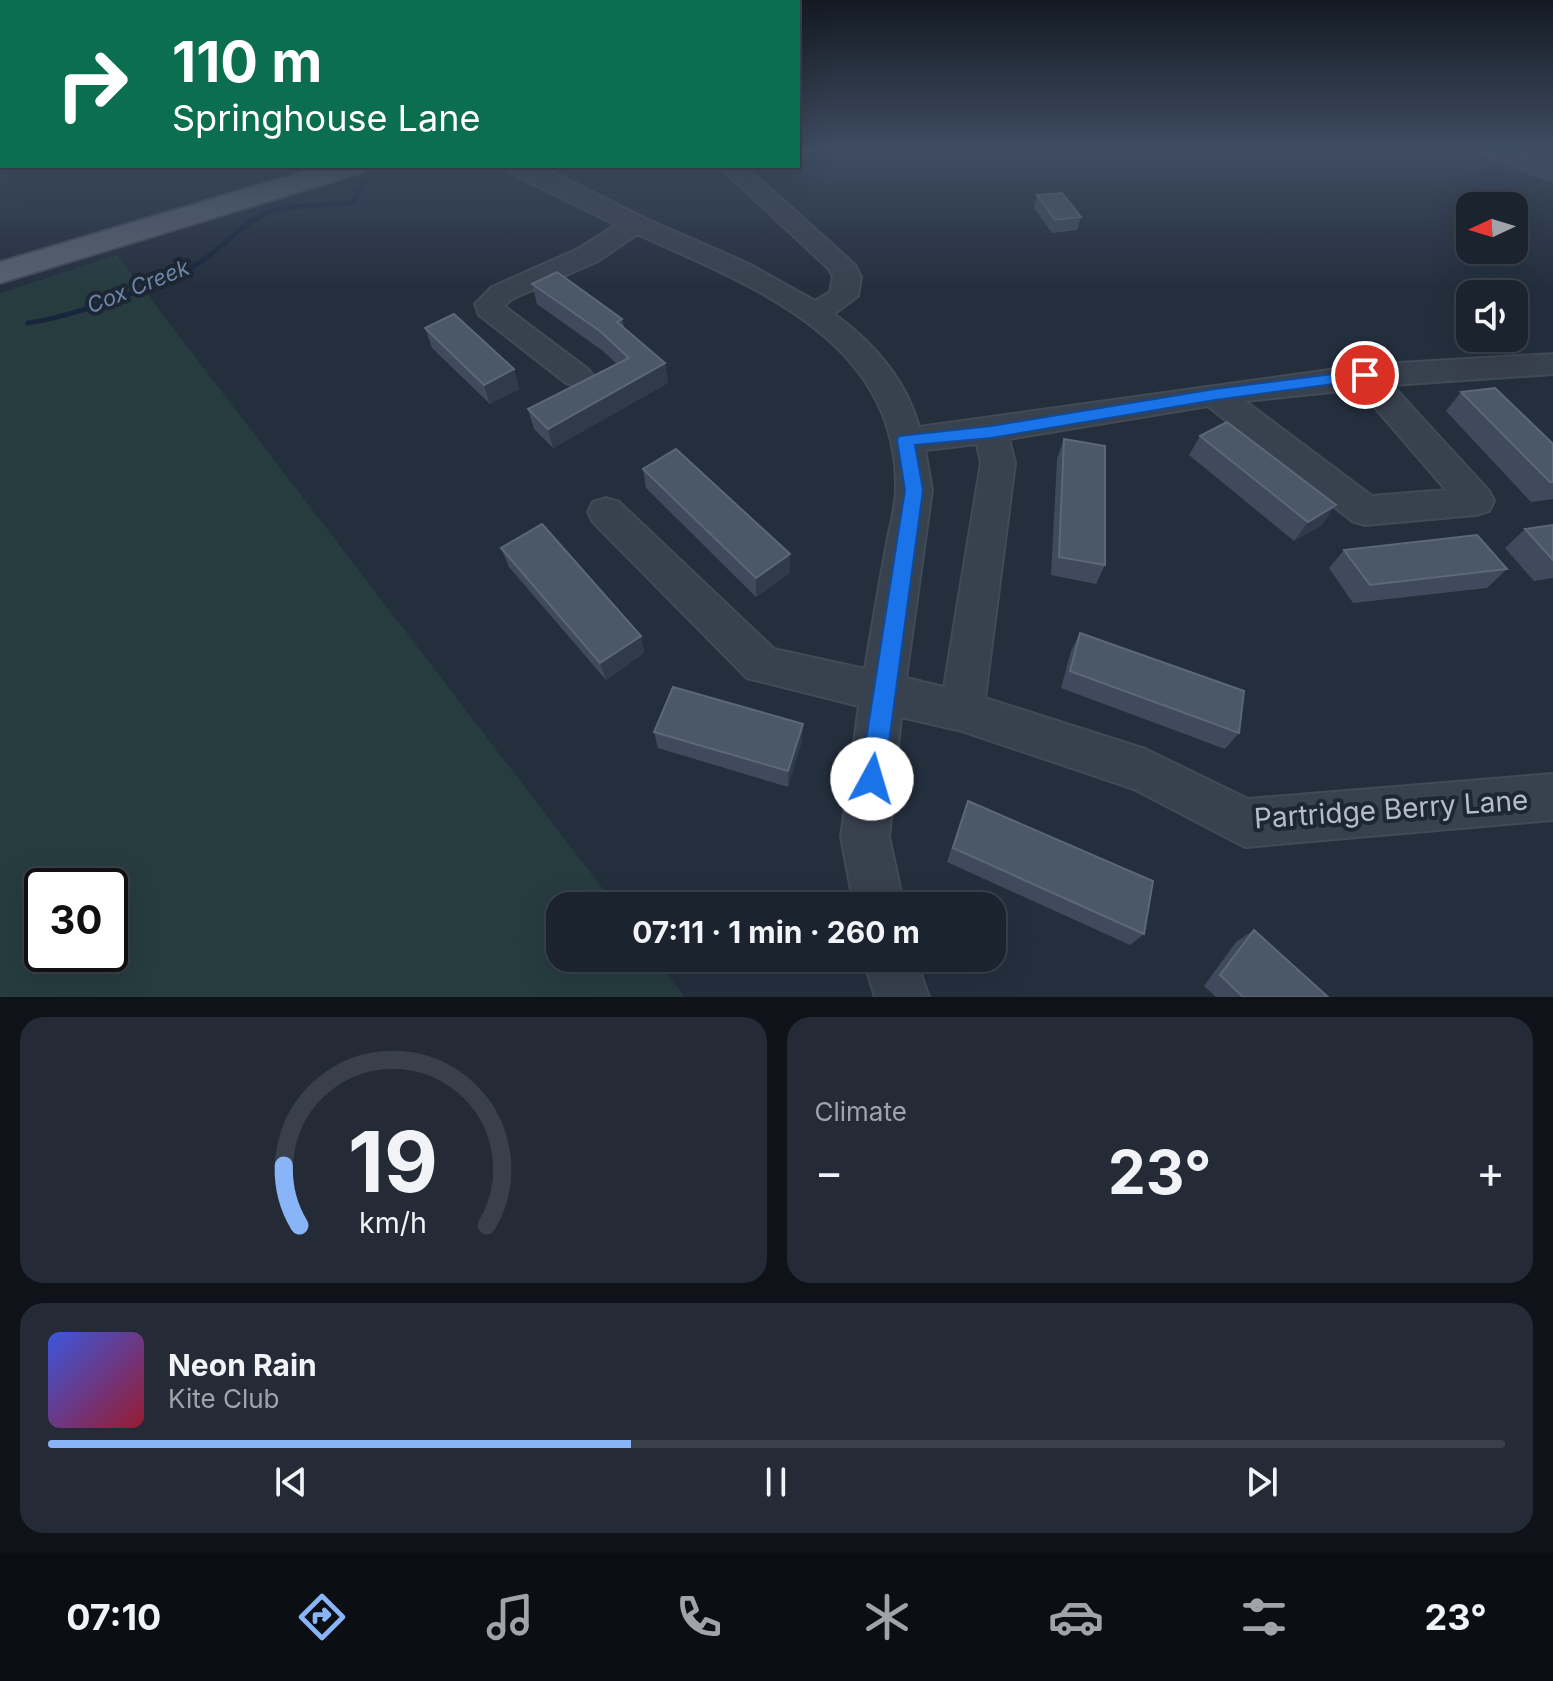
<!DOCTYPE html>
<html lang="en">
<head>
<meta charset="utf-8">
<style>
  body { margin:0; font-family:Inter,sans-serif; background:#242b36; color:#f1f3f6; height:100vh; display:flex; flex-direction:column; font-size:30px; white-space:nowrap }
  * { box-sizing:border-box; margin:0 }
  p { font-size:26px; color:#a0a4aa }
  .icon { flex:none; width:44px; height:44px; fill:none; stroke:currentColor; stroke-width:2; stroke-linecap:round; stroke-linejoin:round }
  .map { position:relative; height:997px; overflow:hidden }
  .side { display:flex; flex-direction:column; gap:20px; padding:20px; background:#0f1319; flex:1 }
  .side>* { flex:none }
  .guide { position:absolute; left:0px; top:0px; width:800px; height:168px; box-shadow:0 8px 32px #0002,0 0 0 2px #39404a; background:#0b6e4f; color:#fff; overflow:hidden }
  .needle { width:52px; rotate:266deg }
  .buttons { position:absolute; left:1456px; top:192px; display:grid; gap:16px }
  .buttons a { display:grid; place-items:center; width:72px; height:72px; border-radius:16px; background:#1b232e; box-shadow:0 8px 32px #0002,0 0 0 2px #39404a; font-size:40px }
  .speed { position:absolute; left:24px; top:868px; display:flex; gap:16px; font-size:40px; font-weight:700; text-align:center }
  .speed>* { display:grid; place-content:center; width:104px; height:104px; border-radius:50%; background:#1b232e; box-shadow:0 8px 32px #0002,0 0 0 2px #39404a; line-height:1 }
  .speed .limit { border:4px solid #111; border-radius:12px; background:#fff; color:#111 }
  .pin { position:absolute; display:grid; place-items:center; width:68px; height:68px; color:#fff; margin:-34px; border:4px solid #fff; border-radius:50%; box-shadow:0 2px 8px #0007 }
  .me { position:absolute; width:88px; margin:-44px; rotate:6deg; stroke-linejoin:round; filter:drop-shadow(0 0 6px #0008) }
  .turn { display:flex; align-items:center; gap:28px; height:168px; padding:0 40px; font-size:36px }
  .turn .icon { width:104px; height:104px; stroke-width:2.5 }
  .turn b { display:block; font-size:56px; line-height:68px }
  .big { font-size:60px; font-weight:700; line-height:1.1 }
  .side .widget { flex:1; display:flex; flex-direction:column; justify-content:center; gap:12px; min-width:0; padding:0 28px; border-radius:24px; background:#242b36 }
  .side .dial { align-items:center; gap:0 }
  .dial svg { height:208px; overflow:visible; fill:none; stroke:#39404a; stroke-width:7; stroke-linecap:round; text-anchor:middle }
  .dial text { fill:#f1f3f6; stroke:none }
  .song { display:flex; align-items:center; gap:24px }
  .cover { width:96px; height:96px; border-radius:12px; background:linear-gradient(135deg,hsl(230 70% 55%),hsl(350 70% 35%)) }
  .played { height:8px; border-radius:4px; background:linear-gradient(90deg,#8ab4f8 40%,#39404a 40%) }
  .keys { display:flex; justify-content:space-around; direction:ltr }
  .heat { display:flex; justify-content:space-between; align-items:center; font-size:44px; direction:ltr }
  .side .tiles { flex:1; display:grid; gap:20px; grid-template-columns:1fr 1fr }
  .widget:last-child { grid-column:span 2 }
  .trip { position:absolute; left:546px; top:892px; width:460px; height:80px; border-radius:24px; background:#1b232e; box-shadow:0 8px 32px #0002,0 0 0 2px #39404a; font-weight:700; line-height:80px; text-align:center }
  .menu { display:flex; height:128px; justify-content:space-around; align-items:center; background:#0b0e12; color:#a0a4aa }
  .menu .icon { width:56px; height:56px }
  .menu .current { color:#8ab4f8 }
  .menu b { font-size:36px; color:#f1f3f6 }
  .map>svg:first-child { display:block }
  .green { fill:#263c3f; fill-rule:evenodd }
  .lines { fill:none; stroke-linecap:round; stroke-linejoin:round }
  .stream { stroke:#17263c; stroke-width:5 }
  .minor-casing { stroke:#414a57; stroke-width:4 }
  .major-casing { stroke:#414a57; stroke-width:4 }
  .minor { fill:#38414e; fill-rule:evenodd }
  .major { fill:#56606e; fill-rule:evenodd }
  .wall { fill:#3f4b5c }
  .shaded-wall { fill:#2f3b4b }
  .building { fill:#4b5868; stroke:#5c6777; stroke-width:2 }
  .route { fill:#1a73e8; stroke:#114b97; stroke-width:2 }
  .labels { text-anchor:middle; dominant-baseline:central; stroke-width:8; stroke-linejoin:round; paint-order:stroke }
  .far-water-label { font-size:22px; font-style:italic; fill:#6d86a8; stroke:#1d2633 }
  .near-street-label { font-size:28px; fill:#b4bcc9; stroke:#1d2633 }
</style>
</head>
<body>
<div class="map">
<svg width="1553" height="997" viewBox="0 0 1553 997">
  <rect width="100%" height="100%" fill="#242f3e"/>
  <!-- green -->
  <path class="green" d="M117,255l499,651h-56v52h95l30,39h-685v-704zM42,886h68v68h-68z"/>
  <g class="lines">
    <!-- stream -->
    <path class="stream" d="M28,323c43,-6 123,-35 162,-55 30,-15 47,-43 79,-56 17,-8 79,-7 83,-10 5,-4 10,-14 14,-20"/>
    <defs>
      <g id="minor">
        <path d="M1478,149h32l43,16v16l-71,-27z"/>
        <path d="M503,166h35l16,7 90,45 105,46 66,37 15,-9 3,-15 -4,-8 -110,-103h26l110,99 6,12 -3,19 -24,18c39,28 72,66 85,113l446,-62 188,-11v20l-161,11 97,106 5,10 -5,10 -13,4 -111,10 -13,-4 -144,-115 -199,33 6,24 -30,235 160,51 103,50 305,-25v46l-308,27 -111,-58 -172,-58 -61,-14 -12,120 15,69h-50l-13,-69 18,-131 -112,-28 -154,-156 -5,-10 5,-10 13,-4 13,4 155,147 91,20c7,-42 14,-84 22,-126 3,-17 9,-36 9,-54 2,-150 -144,-203 -259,-255l-39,27 -86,38 -8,7 84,63 5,7 -5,7 -11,3 -11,-3 -87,-68 -4,-11 17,-17 86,-38 38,-24 -109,-54zM1359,389l87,101 -74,6 -127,-95zM977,444l4,19 -37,224 -38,-9 26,-188 -7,-40z"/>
        <path d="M863,958h52l14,39h-54z"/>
      </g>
      <path id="major" d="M323,166h46l-5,6 -364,111v-21z"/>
    </defs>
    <!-- minor casing -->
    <use href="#minor" class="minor-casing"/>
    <!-- major casing -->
    <use href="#major" class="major-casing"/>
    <!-- minor -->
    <use href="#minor" class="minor"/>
    <!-- major -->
    <use href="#major" class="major"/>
  </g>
  <!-- wall -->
  <g class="wall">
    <path d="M1037,195l44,22 -4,13 -25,3 -18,-25z"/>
    <path d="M532,284l90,35 2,9 41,35 3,20 -115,65 -19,-19 -6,-20 89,-45 -14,-13 -66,-47z"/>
    <path d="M425,328l89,41 5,20 -29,15 -58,-56z"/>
    <path d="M1461,392l92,52v55l-22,3 -85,-91z"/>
    <path d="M1200,436l122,89 -28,16 -105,-86z"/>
    <path d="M1064,439l41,126 -9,19 -45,-9 6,-116z"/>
    <path d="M643,469l147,104 -34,24 -110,-109z"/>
    <path d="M1553,525v53l-19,3 -29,-33 20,-19z"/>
    <path d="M501,548l140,88 3,17 -38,27 -97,-113z"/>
    <path d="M1344,550l163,19 -20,19 -134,15 -24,-35z"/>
    <path d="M1080,633l159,100 -14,16 -164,-61 10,-37z"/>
    <path d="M654,732l148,8 -14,47 -130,-39z"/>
    <path d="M968,801l176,133 -14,11 -183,-83 15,-46z"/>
    <path d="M1254,930l74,67h-112l-12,-11 32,-44z"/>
  </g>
  <!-- shaded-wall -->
  <g class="shaded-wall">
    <path d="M665,363l3,20 -115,65 -5,-19z"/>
    <path d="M514,369l5,20 -29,15 -6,-19z"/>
    <path d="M1336,505l-14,20 -28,16 14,-19z"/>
    <path d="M790,554v19l-34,24v-19z"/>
    <path d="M641,636l3,17 -38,27 -6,-17z"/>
    <path d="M803,724l-1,16 -14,47v-16z"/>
  </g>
  <!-- building -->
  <g class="building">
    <path d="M1062,193l19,24 -26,3 -18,-25z"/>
    <path d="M557,272l65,47 -5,3 48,41 -117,66 -20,-20 101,-51 -29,-27 -68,-47z"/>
    <path d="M454,314l60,55 -30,16 -59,-57z"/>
    <path d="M1495,388l58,56v38h-3l-89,-90z"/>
    <path d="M1227,422l109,83 -28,17 -108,-86z"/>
    <path d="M1064,439l41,7v119l-46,-8z"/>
    <path d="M676,449l114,105 -34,24 -113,-109z"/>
    <path d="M542,524l99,112 -41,27 -99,-115z"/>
    <path d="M1553,525v35l-28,-31z"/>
    <path d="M1477,535l30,34 -137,16 -26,-35z"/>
    <path d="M1080,633l164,58 -5,42 -169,-62z"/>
    <path d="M673,687l130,37 -15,47 -134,-39z"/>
    <path d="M968,801l185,80 -9,53 -191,-86z"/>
    <path d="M1254,930l74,67h-85l-23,-22z"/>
  </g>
  <!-- sky -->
  <linearGradient id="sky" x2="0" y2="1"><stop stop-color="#141a22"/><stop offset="0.52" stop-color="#3f4d63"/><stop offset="1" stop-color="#3f4d63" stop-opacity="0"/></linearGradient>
  <rect width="1553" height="288" fill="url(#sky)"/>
  <!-- route -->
  <path class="route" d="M1365,370l8,5 -2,4 -156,21 -224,38 -76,7 8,45 -39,289 -4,8 -8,4 -8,-4 -4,-8 45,-289 -8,-50 2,-4 92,-10 224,-37z"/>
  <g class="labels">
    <!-- far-water labels -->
    <g class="far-water-label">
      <text transform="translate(138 286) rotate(-22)">Cox Creek</text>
    </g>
    <!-- near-street labels -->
    <g class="near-street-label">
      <text transform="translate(1391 809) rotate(-4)">Partridge Berry Lane</text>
    </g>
  </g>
</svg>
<div class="buttons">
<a><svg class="needle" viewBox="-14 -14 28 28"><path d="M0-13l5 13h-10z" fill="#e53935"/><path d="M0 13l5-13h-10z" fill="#a0a4aa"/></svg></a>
<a><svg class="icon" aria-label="sound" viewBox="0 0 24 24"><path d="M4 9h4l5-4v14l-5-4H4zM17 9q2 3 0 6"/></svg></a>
</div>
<div class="speed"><div class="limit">30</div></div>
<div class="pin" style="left:1365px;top:375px;background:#d93025"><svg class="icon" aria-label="arrive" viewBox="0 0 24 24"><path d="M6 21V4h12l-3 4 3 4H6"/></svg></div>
<svg class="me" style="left:872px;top:779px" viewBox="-20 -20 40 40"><circle r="19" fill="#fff"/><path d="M0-13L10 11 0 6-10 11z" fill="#1a73e8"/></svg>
<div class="trip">07:11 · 1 min · 260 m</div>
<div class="guide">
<div class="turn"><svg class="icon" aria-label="right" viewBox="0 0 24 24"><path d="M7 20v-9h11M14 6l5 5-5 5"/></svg><div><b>110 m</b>Springhouse Lane</div></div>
</div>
</div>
<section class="side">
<div class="tiles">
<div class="widget dial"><svg viewBox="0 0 100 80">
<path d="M14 69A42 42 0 1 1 86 69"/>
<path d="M14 69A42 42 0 0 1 8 46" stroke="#8ab4f8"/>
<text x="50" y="56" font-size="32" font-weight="700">19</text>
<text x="50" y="72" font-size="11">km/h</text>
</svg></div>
<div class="widget"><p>Climate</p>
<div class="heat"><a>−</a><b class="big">23°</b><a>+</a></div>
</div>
<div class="widget">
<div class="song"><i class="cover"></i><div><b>Neon Rain</b><p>Kite Club</p></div></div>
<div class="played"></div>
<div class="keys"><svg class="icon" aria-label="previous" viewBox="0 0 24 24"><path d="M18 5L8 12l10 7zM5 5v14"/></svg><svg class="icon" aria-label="pause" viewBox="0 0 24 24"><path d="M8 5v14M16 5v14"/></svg><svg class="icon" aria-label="next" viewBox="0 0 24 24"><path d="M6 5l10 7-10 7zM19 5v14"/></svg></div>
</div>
</div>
</section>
<nav class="menu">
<b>07:10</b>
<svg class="icon current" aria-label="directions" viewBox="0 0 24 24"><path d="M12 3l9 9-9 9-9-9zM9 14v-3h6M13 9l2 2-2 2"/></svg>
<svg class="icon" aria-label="music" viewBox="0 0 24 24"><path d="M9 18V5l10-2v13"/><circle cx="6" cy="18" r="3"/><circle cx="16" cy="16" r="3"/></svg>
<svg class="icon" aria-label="phone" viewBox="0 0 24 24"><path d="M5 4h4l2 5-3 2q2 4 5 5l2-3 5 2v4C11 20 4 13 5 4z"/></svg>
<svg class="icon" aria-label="climate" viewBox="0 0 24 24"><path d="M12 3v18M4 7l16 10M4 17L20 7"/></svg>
<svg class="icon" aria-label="car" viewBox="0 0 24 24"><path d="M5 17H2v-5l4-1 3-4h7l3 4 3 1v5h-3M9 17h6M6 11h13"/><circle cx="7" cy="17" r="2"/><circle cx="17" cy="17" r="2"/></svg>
<svg class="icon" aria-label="filters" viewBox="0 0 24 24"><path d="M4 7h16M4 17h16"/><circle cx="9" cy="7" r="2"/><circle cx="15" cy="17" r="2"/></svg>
<b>23°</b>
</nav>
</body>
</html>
